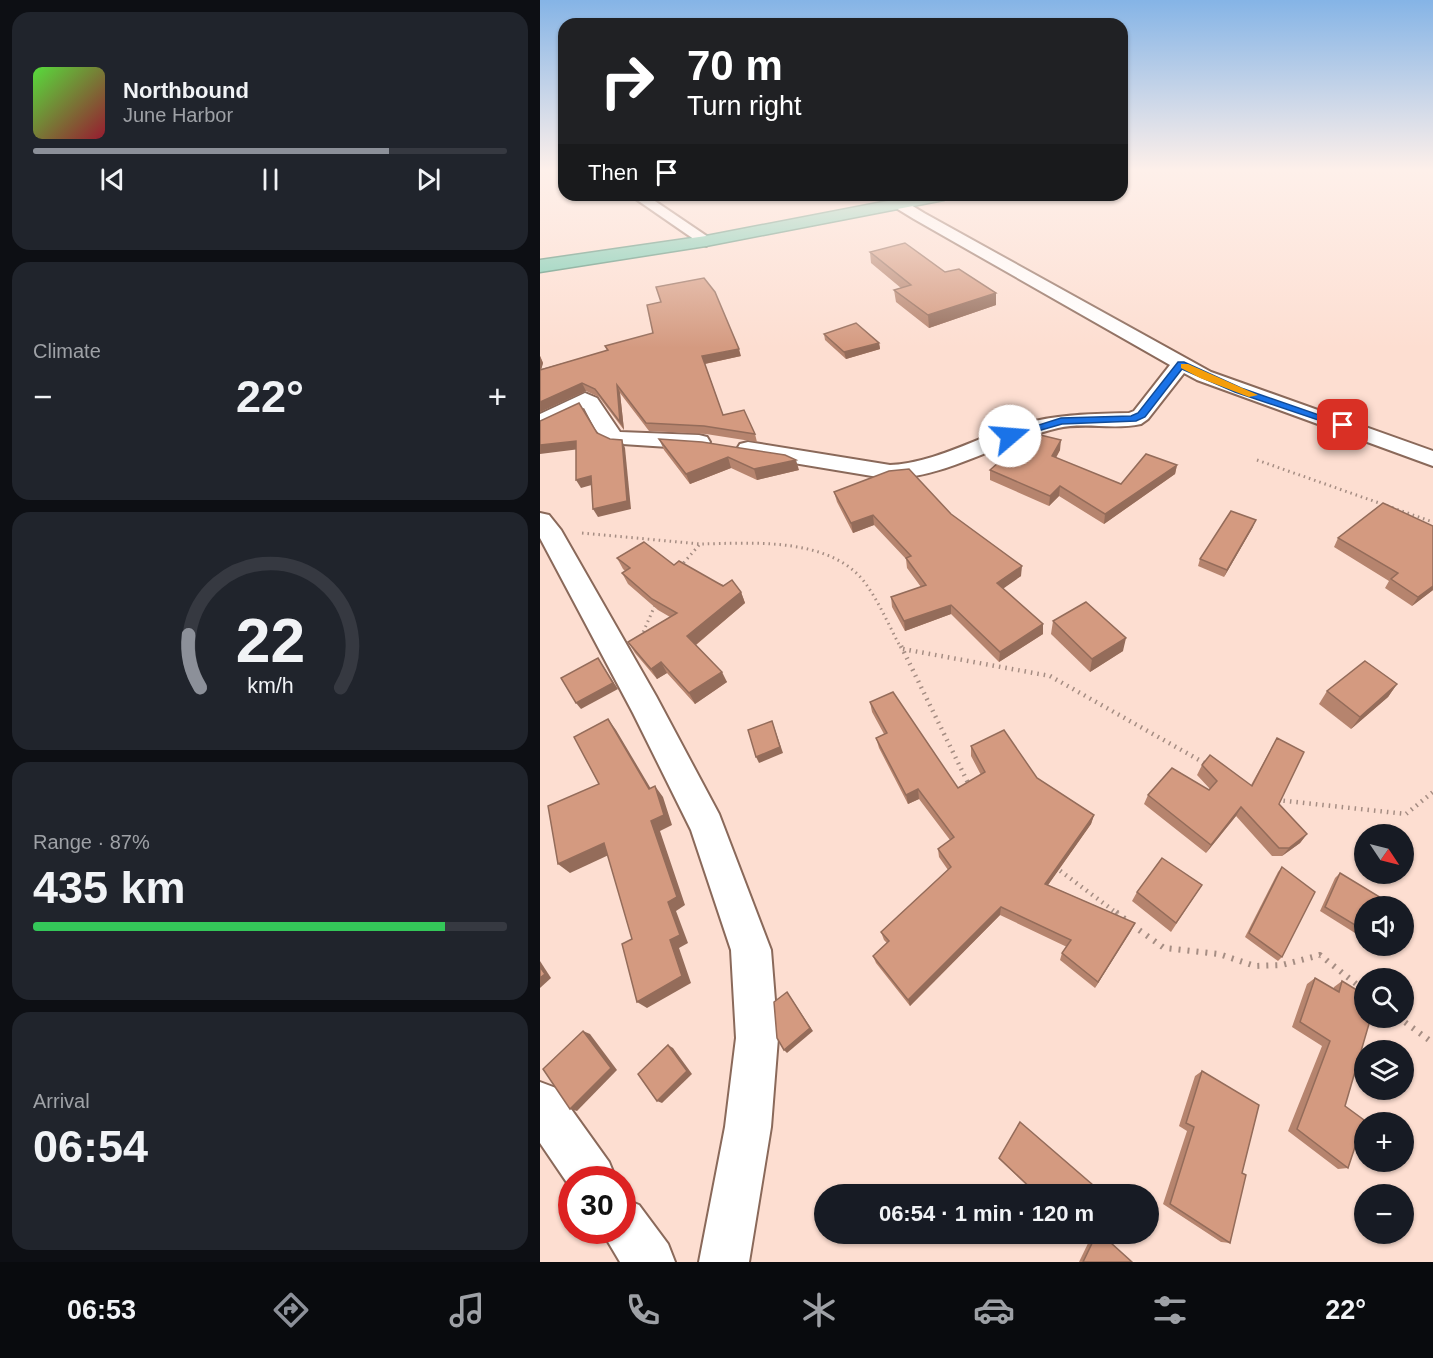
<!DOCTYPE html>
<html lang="en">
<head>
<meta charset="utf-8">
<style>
  body { margin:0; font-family:Arial,sans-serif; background:#20242c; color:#f1f3f6; height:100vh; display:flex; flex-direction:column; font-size:22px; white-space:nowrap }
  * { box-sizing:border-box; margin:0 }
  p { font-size:20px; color:#9ea1a6 }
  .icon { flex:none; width:33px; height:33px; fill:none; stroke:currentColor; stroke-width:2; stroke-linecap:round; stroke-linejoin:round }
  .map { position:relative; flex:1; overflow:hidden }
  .side { display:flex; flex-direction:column; gap:12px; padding:12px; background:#0d0f14; width:540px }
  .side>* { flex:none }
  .banner { position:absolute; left:18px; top:18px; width:570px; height:183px; border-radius:18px; box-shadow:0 2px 4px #0004; background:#202124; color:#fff; overflow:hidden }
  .needle { width:39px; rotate:125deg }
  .fabs { position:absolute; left:814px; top:824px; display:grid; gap:12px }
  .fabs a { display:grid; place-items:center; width:60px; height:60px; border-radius:50%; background:#171b24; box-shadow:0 2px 4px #0004; font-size:30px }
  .speed { position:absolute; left:18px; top:1166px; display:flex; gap:12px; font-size:30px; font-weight:700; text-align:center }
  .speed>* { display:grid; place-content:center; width:78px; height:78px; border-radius:50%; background:#171b24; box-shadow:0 2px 4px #0004; line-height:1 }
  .speed .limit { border:9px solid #d22; background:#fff; color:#111 }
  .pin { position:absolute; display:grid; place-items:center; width:51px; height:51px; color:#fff; margin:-26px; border-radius:12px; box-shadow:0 3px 9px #0006 }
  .me { position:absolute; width:66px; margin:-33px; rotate:72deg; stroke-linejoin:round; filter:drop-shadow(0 0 4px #0008) }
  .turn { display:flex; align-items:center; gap:21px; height:126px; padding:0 30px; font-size:27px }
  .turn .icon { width:78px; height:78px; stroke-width:2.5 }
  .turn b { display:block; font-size:42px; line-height:51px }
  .then { display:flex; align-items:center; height:57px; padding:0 30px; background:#0003; gap:12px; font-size:22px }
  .big { font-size:45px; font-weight:700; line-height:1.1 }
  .side .tile { flex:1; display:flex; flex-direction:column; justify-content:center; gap:9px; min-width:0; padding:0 21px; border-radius:18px; background:#20242c }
  .side .dial { align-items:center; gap:0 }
  .dial svg { height:156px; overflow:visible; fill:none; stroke:#363941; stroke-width:7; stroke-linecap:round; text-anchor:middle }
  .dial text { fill:#f1f3f6; stroke:none }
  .song { display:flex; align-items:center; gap:18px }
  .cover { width:72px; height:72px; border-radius:9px; background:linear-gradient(135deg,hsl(110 70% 55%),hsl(350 70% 35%)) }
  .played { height:6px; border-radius:3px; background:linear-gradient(90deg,#8c9099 75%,#363941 75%) }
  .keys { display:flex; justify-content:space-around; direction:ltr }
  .heat { display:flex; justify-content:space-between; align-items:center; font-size:33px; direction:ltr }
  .charge { height:9px; border-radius:4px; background:linear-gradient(90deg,#34c759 87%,#363941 0) }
  .trip { position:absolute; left:274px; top:1184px; width:345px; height:60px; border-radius:30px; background:#171b24; box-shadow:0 2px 4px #0004; font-weight:700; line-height:60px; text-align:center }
  .tab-bar { display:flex; height:96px; justify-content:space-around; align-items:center; background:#090b0e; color:#9ea1a6 }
  .tab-bar .icon { width:42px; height:42px }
  .tab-bar .current { color:#8c9099 }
  .tab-bar b { font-size:27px; color:#f1f3f6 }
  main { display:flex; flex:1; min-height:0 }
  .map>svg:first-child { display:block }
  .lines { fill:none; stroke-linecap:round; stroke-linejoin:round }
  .minor-casing { stroke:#8a695a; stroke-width:4 }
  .trunk-casing { stroke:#41876e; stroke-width:3 }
  .path-far2 { stroke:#a58d83; stroke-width:3; stroke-dasharray:1.5 4; stroke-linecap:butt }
  .path-far1 { stroke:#a58d83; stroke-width:4.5; stroke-dasharray:1.5 5; stroke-linecap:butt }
  .path { stroke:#a58d83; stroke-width:6; stroke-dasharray:2 7; stroke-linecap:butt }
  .minor { fill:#fff; fill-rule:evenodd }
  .trunk { fill:#6ecaae; fill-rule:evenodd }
  .wall { fill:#b6846e }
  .shaded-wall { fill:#946c5a }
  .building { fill:#d49a80; stroke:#946c5a; stroke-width:1.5 }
  .route { fill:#1a73e8; stroke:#114b97; stroke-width:1.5 }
  .slow { fill:#f59e0b }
</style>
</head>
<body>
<main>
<section class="side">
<div class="tile">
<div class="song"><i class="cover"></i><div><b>Northbound</b><p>June Harbor</p></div></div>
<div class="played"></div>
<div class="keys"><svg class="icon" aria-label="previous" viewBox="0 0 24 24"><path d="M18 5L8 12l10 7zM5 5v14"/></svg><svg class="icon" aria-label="pause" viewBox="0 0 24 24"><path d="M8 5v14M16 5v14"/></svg><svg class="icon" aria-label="next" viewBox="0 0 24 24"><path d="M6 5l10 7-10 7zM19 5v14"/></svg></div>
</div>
<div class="tile"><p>Climate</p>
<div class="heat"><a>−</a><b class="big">22°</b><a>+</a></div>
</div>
<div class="tile dial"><svg viewBox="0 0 100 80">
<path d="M14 69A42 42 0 1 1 86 69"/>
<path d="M14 69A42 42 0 0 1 8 42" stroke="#8c9099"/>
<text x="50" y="56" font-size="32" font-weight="700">22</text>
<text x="50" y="72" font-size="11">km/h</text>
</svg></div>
<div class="tile"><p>Range · 87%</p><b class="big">435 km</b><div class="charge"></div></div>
<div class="tile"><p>Arrival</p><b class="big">06:54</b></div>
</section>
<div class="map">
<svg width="893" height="1262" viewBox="0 0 893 1262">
  <rect width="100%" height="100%" fill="#fdded1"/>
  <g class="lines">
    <defs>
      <g id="minor">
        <path d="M90,195h16l68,46 -8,5 -5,-2z"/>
        <path d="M345,195h14l7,7 18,11 287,159 222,79v15l-236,-86 -13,-7 -36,46 -7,5c-27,6 -57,-2 -83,4 -57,13 -110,49 -168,51l-150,-25 -3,-5 3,-5 8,-2 142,23c46,-2 89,-29 133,-41 35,-10 69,-10 106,-11l5,-2 36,-46 -256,-146 -18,-11z"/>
        <path d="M45,393l12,5 23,34 79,3 8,2 3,5 -3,5 -8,2 -92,-6 -12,-14 -11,-21 -44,21v-15z"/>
        <path d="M0,513l9,2 12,15 95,166 63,118 52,136 7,88 -7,89 -22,135h-50l26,-135 11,-89 -5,-88 -40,-120 -58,-117 -93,-175z"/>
        <path d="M0,1082l16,6 53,74 7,17h-44v11l-32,-47z"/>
        <path d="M82,1198l17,7 29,39 7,18h-55l-19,-32h21z"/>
      </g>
      <path id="trunk" d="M379,195h33l-8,5 -238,46 -166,26v-12l166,-24z"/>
    </defs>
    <!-- minor casing -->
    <use href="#minor" class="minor-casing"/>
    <!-- trunk casing -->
    <use href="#trunk" class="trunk-casing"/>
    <!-- path-far2 -->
    <g class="path-far2">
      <path d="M717,460l176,62"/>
      <path d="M42,533l118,11"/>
      <path d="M140,567l20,-23c53,-1 135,-8 168,43 13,19 22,41 33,61"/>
      <path d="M101,637l15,-34"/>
    </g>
    <!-- path-far1 -->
    <g class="path-far1">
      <path d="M361,646l69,141"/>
      <path d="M363,649l147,27 158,89"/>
      <path d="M737,800l129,14 27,-22"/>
      <path d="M515,867l63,47"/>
    </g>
    <!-- path -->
    <g class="path">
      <path d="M576,912l10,8"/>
      <path d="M592,925l32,23 55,6 36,12 27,-1 38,-10 45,36"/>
      <path d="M858,1017l35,26"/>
    </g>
    <!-- minor -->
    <use href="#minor" class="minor"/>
    <!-- trunk -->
    <use href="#trunk" class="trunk"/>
  </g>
  <!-- wall -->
  <g class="wall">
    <path d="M330,252l75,20 51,33 -67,23 -33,-26 -2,-12 7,-2 -30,-25z"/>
    <path d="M284,334l55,9 1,6 -34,10 -21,-19z"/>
    <path d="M65,346l136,10 -36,8 18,51 32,19 2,8 -51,-8 -57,-3 -29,-38 4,37 -25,-33 -13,-6 -46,21v-56l3,7 -2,6 66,-18z"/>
    <path d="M119,439l140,31 -42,10 -26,-12 -41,16 -26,-34z"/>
    <path d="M481,443l39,7 -4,8 65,26 56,-19 -2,9 -71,50 -45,-28 -10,10 -59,-26v-10l16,-14v-4z"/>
    <path d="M294,492l117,22 70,62 -18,12 40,46 -44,28 -48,-48 -46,17 -13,-24 -1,-10 30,-10 -14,-19 -1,-9 -32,-34 -21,8 -16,-31z"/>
    <path d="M893,526v64l-21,16 -27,-18 4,-7 -55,-34 4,-9z"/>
    <path d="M713,527l-29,50 -26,-11 2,-7z"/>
    <path d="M77,558l57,7 67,27 4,11 -49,42 31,37 -32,22 -28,-31 -10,6 -22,-26 -7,-11 42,-25 -12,-7 -30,-26 -6,-11 3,-2 -2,-2z"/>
    <path d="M513,621l70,30 -33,21 -39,-38z"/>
    <path d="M857,684l-9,13 -37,32 -32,-25 8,-13z"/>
    <path d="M330,702l88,86 23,-13 -10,-19v-10l66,32 57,37 -3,9 -43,61 87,38 -40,65 -35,-28 2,-7 5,-6 -67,-32 -90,91 -34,-43 -3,-7 14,-13 -3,-3 -3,-8 67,-62 -9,-13 -1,-8 12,-9 -31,-41 -11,5 -29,-56 -3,-10 8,-4 -12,-22z"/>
    <path d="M737,738l2,66 28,30 -7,9 -18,13h-10l-36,-40 -30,37 -62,-49 4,-9 61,-5 1,-1 -13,-14 5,-10 49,20z"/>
    <path d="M742,867v90l-4,4 -33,-24 33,-65z"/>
    <path d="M800,873l25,33v31l-2,1 -43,-27 15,-33z"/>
    <path d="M662,885l-31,47 -39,-31 5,-9z"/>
    <path d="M775,978l18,11 1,-2 8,-6 3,125 3,62 -10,1 -50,-38 34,-85 -30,-19 15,-43z"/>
    <path d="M662,1071l40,102 -12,70 -9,-1 -58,-38 24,-73 -8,-5 16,-50z"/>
    <path d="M459,1158l101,36h-64l-37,-35z"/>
    <path d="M553,1233h7l32,29h-53z"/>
  </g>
  <!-- shaded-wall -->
  <g class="shaded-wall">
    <path d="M456,293v12l-67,23 -1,-13z"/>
    <path d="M339,343l1,6 -34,10 -2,-7z"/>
    <path d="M199,349l2,7 -37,8 -2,-8z"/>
    <path d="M0,356l3,7 -3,11z"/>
    <path d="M42,383l4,8 -46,21v-10z"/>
    <path d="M77,385l3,8 4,37 -4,-8z"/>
    <path d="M82,440l3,8 6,61 -33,8 -5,-8z"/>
    <path d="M521,440l-1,10 -9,16 1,-10z"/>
    <path d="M36,441l4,8 -40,5v-9z"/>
    <path d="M188,457l3,11 -41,16 -4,-10z"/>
    <path d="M256,460l3,10 -42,10 -3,-11z"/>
    <path d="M637,465l-2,9 -71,50 1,-10z"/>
    <path d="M51,476l4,8 -14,4 -5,-8z"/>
    <path d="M520,486l-1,10 -10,10 1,-10z"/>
    <path d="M333,515l1,10 -21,8 -2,-10z"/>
    <path d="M716,520l-3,7 -29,50 3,-7z"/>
    <path d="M482,566l-1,10 -24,17v-10z"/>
    <path d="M893,586v4l-21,16 6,-9z"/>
    <path d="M201,592l4,11 -52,44 -6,-11z"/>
    <path d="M411,605v9l-46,17 -1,-10z"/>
    <path d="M503,624v10l-44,28 1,-10z"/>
    <path d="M586,638l-3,13 -33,21 2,-13z"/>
    <path d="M58,658l20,31 -37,20 -5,-6z"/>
    <path d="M121,662l6,11 -10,6 -6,-10z"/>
    <path d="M182,672l5,10 -32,22 -6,-11z"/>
    <path d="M857,684l-9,13 -37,32 9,-12z"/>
    <path d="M68,719l8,11 41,69 -8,-10z"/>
    <path d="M232,721l11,32 -24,10 -3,-6z"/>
    <path d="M115,786l8,11 9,28 -12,6 25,74 -9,6 12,32 -9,5 12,35 -44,25 -10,-6 33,-62 -2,-38 -17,-81z"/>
    <path d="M378,789l1,10 -11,5 -2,-9z"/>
    <path d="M701,807l-5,9 -30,37 5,-8z"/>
    <path d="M554,815l-3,9 -48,68 2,-8z"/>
    <path d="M767,834l-7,9 -18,13 7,-8z"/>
    <path d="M64,843l9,10 -43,20 -12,-9z"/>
    <path d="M461,907l-1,8 -90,91 -2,-6z"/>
    <path d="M595,923l-4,8 -36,57 3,-6z"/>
    <path d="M0,961l11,17 -11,10z"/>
    <path d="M247,992l26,39 -26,22 -3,-3z"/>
    <path d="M43,1031l7,3 27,36 -40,41 -7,-2z"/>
    <path d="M128,1045l5,3 19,26 -30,29 -5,-2z"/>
  </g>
  <!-- building -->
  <g class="building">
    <path d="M365,243l40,29 14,-3 37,24 -68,22 -34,-25 17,-5 -41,-33z"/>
    <path d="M164,278l11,14 24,57 -37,7 21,59 21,-5 11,24 -51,-8 -58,-3 -29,-38 3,37 -25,-33 -13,-6 -42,19v-32l68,-20 -3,-4 48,-13 -6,-28 14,-3 -5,-15z"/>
    <path d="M316,323l23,20 -35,9 -20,-18z"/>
    <path d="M39,403l18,30 13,6 12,1 5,61 -34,8 -2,-33 -15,4v-39l-36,4v-24z"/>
    <path d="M488,432l33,8 -9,16 69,28 25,-30 31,11 -72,49 -45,-28 -10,10 -60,-26 18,-16 -2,-2 7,-12 8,3z"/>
    <path d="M119,439l43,3 83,13 11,5 -42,9 -26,-12 -42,17z"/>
    <path d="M369,469l42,45 71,52 -25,17 46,41 -43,28 -49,-47 -47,16 -13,-24 35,-12 -20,-27 5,-2 -38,-41 -22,8 -17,-31 55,-21z"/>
    <path d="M843,503l50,23v60l-15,11 -27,-18 7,-6 -60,-35z"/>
    <path d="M691,511l25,9 -29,50 -27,-11z"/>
    <path d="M104,542l30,23 5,-4 44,25 9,-6 9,12 -54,44 35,36 -33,21 -28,-31 -10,7 -23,-27 49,-29 -25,-14 -30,-26 8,-5 -13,-10z"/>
    <path d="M546,602l40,36 -34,21 -39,-38z"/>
    <path d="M58,658l15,25 -37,20 -15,-25z"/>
    <path d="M825,661l32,23 -37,33 -33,-26z"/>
    <path d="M353,692l65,96 27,-16 -14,-26 33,-16 33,48 57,37 -49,69 90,39 -37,59 -36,-29 9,-13 -70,-33 -93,93 -35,-44 16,-15 -8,-9 70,-65 -13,-18 16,-12 -36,-48 -12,6 -30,-57 11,-5 -17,-31z"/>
    <path d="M68,719l41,70 6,-3 9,29 -13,6 26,76 -9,5 12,33 -10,5 12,36 -45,26 -15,-58 10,-5 -28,-96 -46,21 -10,-58 51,-22 -25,-47z"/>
    <path d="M232,721l8,26 -24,10 -8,-27z"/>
    <path d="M737,738l27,14 -25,52 28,30 -18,14h-10l-38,-41 -30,38 -63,-50 24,-27 37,22 8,-9 -15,-16 8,-10 42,31z"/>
    <path d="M622,858l40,27 -26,38 -39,-31z"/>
    <path d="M742,867l33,25 -33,65 -33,-24z"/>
    <path d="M800,873l43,26 -3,7h-15v25l-40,-24z"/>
    <path d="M0,967l5,7 -5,4z"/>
    <path d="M775,978l24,14 3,-11 23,14v22h6l-26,89 19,14 -16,48 -51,-39 33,-88 -30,-19z"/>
    <path d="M247,992l23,36 -26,22 -7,-12 -3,-36z"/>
    <path d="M43,1031l28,37 -41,41 -27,-40z"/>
    <path d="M128,1045l19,26 -30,30 -19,-27z"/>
    <path d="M662,1071l57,34 -17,68 4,2 -16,68 -60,-39 24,-77 -8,-4z"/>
    <path d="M480,1122l81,70 -1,2h-63l-38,-36z"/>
    <path d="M557,1233h3l32,29h-49z"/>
  </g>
  <!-- sky -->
  <linearGradient id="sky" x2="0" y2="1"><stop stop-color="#85b4e6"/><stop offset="0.49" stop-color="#fef0ea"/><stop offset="1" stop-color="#fef0ea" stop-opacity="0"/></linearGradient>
  <rect width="893" height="348" fill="url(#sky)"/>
  <!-- route -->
  <path class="route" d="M638,362h6l57,26 107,37 -9,2 -104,-35 -53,-23 -37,48 -9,4 -74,3 -52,15 -6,-3 57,-18 70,-2 7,-3z"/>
  <!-- slow -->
  <path class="slow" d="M641,364h7l70,31 -9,2 -49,-19 -19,-10z"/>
</svg>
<div class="fabs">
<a><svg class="needle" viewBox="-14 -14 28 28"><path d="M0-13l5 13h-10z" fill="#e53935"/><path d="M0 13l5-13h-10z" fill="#9ea1a6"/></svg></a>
<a><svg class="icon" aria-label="sound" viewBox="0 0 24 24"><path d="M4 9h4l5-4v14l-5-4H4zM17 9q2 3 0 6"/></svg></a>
<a><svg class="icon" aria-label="search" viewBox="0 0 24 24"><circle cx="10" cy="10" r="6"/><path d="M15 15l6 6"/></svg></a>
<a><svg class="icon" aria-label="layers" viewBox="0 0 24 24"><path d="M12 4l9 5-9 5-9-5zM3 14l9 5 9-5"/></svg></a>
<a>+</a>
<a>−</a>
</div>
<div class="speed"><div class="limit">30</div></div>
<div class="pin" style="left:803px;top:425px;background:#d93025"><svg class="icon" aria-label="arrive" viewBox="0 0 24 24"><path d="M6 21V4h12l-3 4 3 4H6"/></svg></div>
<svg class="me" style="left:470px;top:436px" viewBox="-20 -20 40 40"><circle r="19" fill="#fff"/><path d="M0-13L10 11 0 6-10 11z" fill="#1a73e8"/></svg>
<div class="trip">06:54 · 1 min · 120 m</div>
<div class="banner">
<div class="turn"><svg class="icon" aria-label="right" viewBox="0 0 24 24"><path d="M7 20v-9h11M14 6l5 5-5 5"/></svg><div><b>70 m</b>Turn right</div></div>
<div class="then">Then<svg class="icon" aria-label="arrive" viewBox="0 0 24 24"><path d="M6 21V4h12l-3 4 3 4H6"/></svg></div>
</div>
</div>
</main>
<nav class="tab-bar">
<b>06:53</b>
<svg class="icon current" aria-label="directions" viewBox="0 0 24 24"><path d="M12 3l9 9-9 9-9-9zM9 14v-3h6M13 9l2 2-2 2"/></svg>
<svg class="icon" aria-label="music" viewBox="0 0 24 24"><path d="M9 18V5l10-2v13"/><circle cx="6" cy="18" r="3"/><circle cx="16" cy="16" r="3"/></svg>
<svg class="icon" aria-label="phone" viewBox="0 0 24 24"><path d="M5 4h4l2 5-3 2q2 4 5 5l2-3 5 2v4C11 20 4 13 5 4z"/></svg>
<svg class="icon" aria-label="climate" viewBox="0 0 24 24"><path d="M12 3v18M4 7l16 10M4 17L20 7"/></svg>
<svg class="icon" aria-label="car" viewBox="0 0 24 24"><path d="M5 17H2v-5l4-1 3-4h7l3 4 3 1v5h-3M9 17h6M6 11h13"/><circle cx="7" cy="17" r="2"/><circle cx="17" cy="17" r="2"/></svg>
<svg class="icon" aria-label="filters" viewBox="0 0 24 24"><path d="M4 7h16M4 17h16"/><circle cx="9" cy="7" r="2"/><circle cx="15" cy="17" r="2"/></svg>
<b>22°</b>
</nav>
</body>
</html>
